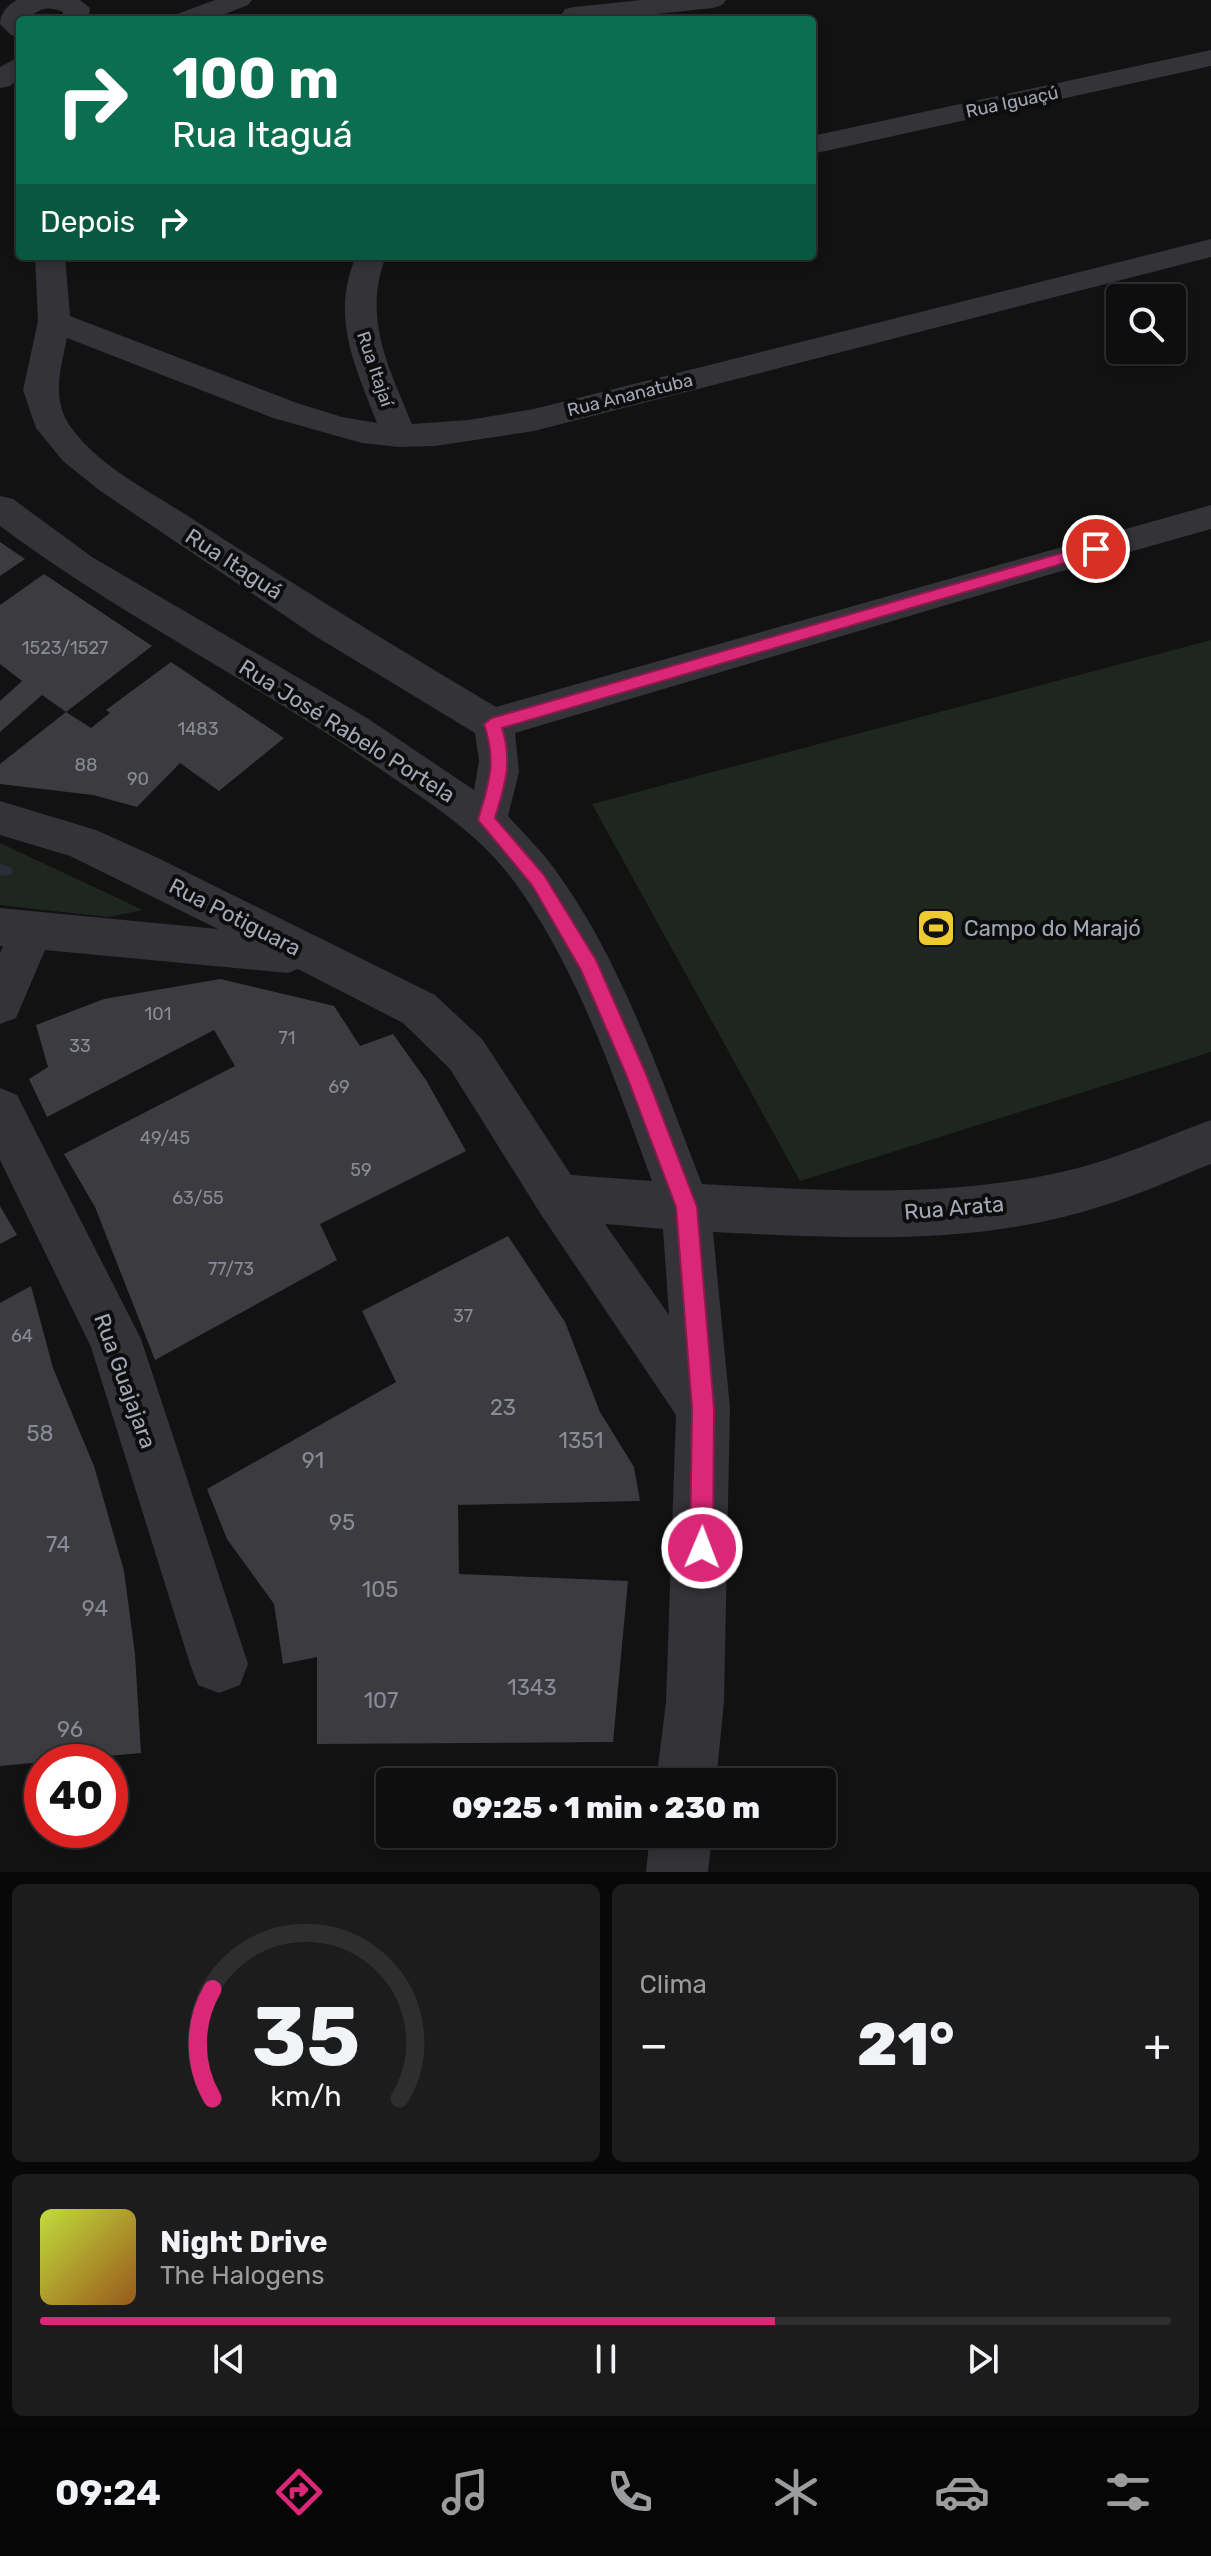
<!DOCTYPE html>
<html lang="pt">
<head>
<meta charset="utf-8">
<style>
  body { margin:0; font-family:Rubik,sans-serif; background:#1c1c1c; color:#f1f3f6; height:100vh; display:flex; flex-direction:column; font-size:30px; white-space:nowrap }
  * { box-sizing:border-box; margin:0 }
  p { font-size:26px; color:#9b9c9e }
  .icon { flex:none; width:44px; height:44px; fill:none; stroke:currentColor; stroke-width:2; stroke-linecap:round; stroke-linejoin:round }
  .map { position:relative; height:1872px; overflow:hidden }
  .drawer { display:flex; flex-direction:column; gap:12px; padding:12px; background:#080808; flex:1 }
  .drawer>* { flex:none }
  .hud { position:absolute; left:16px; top:16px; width:800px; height:244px; border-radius:8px; box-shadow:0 4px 12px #0003,0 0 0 2px #2e2e2e; background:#0b6e4f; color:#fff; overflow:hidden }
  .fabs { position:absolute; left:1106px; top:284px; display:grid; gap:16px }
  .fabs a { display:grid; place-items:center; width:80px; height:80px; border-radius:8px; background:#0e0e0e; box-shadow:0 4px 12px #0003,0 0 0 2px #2e2e2e; font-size:40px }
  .speed { position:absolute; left:24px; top:1744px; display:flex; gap:16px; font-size:40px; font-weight:700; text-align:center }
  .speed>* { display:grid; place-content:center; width:104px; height:104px; border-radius:50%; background:#0e0e0e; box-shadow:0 4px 12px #0003,0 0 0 2px #2e2e2e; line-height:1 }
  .speed .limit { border:12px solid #d22; background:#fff; color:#111 }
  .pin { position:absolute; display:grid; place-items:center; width:68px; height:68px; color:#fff; margin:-34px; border:4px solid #fff; border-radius:50%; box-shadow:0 2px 8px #0007 }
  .me { position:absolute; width:88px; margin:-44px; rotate:1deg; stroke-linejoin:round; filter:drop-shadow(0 0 6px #0008) }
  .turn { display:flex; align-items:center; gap:28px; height:168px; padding:0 24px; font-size:36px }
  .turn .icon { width:104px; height:104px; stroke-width:2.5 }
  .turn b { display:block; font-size:56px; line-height:68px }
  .then { display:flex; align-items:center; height:76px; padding:0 24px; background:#0003; gap:16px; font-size:30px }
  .big { font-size:60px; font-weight:800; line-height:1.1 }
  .drawer .card { flex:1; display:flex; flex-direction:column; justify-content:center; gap:12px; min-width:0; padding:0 28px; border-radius:12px; background:#1c1c1c }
  .drawer .dial { align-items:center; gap:0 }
  .dial svg { height:208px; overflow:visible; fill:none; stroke:#2e2e2e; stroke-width:7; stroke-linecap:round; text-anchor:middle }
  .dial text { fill:#f1f3f6; stroke:none }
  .song { display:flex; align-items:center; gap:24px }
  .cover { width:96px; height:96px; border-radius:12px; background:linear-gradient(135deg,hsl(70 70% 55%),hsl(30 70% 35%)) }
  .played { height:8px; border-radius:4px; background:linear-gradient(90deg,#db2777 65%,#2e2e2e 65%) }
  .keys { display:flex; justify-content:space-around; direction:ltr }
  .heat { display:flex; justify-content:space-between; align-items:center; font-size:44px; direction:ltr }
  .drawer .tiles { flex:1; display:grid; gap:12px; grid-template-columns:1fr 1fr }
  .card:last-child { grid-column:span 2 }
  .trip { position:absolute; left:376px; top:1768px; width:460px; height:80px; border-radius:8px; background:#0e0e0e; box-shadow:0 4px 12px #0003,0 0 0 2px #2e2e2e; font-weight:800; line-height:80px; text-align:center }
  .tab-bar { display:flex; height:128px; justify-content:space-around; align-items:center; background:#060606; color:#9b9c9e }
  .tab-bar .icon { width:56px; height:56px }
  .tab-bar .selected { color:#db2777 }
  .tab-bar b { font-size:36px; color:#f1f3f6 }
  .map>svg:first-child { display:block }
  .green { fill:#1e2620 }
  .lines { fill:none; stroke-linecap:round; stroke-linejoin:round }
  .stream { fill:#292e37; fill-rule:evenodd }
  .building { fill:#3c3c40 }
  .minor { fill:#333338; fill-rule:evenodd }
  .route { fill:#db2777; stroke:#8e194d; stroke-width:2 }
  .labels { text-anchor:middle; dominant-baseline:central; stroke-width:8; stroke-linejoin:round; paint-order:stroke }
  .far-street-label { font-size:18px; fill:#a3a6b4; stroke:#0d0d0e }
  .number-label { font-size:18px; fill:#898c97 }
  .street-label { font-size:22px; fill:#a3a6b4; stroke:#0d0d0e }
  .poi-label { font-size:22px; fill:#a3a6b4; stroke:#0d0d0e; text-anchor:start }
  .near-number-label { font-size:22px; fill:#898c97 }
</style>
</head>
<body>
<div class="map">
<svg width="1211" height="1872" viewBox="0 0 1211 1872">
  <rect width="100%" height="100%" fill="#121213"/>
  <!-- green -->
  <g class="green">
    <path d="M1211,640v412l-411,129 -208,-377z"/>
    <path d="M0,843l143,67 -35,7 -108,-12z"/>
  </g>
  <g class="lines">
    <!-- stream -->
    <path class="stream" d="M0,864l11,3 2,4 -2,4 -11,1z"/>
  </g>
  <!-- building -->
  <g class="building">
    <path d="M0,542l25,17 -25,17z"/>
    <path d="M44,574l108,72 -86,66 -24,-17 -42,37v-31l22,-20 -22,-17v-59z"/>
    <path d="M171,662l113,76 -65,53 -39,-28 -43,44 -44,-12 -93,-11v-20l66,-52 25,16 19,-15 -4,-3z"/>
    <path d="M220,979l114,27 26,40 33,-12 33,46 40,71 -146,73 17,36 -182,100 -60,-153 -31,-53 171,-88 -21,-36 -167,87 -18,-38 19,-12 -12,-42 68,-26z"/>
    <path d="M0,1206l17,29 -17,9z"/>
    <path d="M508,1236l57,86 35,90 34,55 6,34 -182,4 1,69 169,7 -15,161 -296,2v-87l-34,7 -9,-60 -47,-65 -20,-50 189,-107 -34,-71z"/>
    <path d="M31,1286l22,82 41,98 30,105 11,83 6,99 -141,13v-463z"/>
  </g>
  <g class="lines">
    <!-- minor -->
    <g class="minor">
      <path d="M17,0h63l10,8 -2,12h-26l1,-8c-25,-10 -25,5 -43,8v17l-9,-2 -11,-11c0,-11 8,-19 17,-24z"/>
      <path d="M215,0h37l-4,5 -38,15h-37l4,-6z"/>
      <path d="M641,0h85l-4,5 -9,3 -113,12h-36l-3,-5 4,-6 9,-2z"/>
      <path d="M1211,50v16l-399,88v-18z"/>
      <path d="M20,56v21l-10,9 -10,2v-21z"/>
      <path d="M1211,239v18l-677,174 -99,15 -36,1 -37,-4 -89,-25 -206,-80c-6,30 -16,60 3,88 28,40 81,66 121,92 100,65 202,128 305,189l715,-202v24l-170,48 -526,156 4,39 -11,44c15,17 32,33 45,51 68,91 108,212 149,317 132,7 271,17 400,-23 37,-12 73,-28 109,-41v44c-36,14 -72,31 -109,42 -125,41 -260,32 -389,26l17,176 -6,294 -8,80h-60l10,-80 10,-287 -136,-202 -90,-144 -47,-46 -105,-54 -10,4 -243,-23 -29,68 -16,6v-71l3,-7h-3v-38l218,21 -148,-73 -70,-21v-34l96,29 60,27 279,138 47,44 89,136 81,6c-36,-98 -70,-200 -129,-287 -37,-56 -86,-86 -140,-123 -124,-87 -261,-154 -383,-245v-30l13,3 79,58 275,161 107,72 5,-29 -4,-28 -160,-97 -216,-146 -36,-29 -27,-33 -13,-38 15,-69 -3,-65h30l5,60 227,87 45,14 35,6c-22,-58 -47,-106 -21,-167h30c-24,62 3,111 26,168l56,-4 66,-11zM605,1224l58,5 6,86z"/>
      <path d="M0,1088l17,7 124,244 107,325 -8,21 -21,8 -21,-8 -8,-21 -99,-317 -91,-187z"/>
      <path d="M650,1834h62l-4,38h-62z"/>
    </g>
  </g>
  <!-- route -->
  <path class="route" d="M1096,543l8,6 -2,3 -600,176c11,34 3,57 -7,90l49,57 52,85 50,114 51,133 17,201 -1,140 -3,8 -8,4 -9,-4 -3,-8 2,-140 -16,-201 -50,-133 -45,-104 -49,-85 -54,-65c11,-38 19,-57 6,-96l8,-6z"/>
  <!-- icons -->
  <defs>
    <symbol id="stadium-square" viewBox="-11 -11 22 22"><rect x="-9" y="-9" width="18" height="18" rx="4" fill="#eec92f" stroke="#0d0d0e"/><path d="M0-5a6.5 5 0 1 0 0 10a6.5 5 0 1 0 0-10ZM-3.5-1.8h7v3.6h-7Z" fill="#111"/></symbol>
  </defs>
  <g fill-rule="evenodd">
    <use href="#stadium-square" x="914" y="906" width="44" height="44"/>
  </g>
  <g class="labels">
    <!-- far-street labels -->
    <g class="far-street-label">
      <text transform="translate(1012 102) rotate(-12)">Rua Iguaçú</text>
      <text transform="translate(375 369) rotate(71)">Rua Itajaí</text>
      <text transform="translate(630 395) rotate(-14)">Rua Ananatuba</text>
    </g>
    <!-- number labels -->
    <g class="number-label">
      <text x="65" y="648">1523/1527</text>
      <text x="198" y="729">1483</text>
      <text x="86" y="765">88</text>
      <text x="138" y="779">90</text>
      <text x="158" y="1014">101</text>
      <text x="287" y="1038">71</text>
      <text x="80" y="1046">33</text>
      <text x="339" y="1087">69</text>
      <text x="165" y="1138">49/45</text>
      <text x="361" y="1170">59</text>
      <text x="198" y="1198">63/55</text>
      <text x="231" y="1269">77/73</text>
      <text x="463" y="1316">37</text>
      <text x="22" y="1336">64</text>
    </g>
    <!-- street labels -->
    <g class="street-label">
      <text transform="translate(234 564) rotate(33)">Rua Itaguá</text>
      <text transform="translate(347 731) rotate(32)">Rua José Rabelo Portela</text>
      <text transform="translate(235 917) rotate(27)">Rua Potiguara</text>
      <text transform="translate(954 1208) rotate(-5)">Rua Arata</text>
      <text transform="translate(125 1381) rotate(70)">Rua Guajajara</text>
    </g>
    <!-- poi labels -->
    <g class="poi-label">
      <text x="964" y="928">Campo do Marajó</text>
    </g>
    <!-- near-number labels -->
    <g class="near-number-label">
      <text x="503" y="1407">23</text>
      <text x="40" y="1433">58</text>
      <text x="581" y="1440">1351</text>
      <text x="313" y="1460">91</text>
      <text x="342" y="1522">95</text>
      <text x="58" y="1544">74</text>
      <text x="380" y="1589">105</text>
      <text x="95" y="1608">94</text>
      <text x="532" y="1687">1343</text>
      <text x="381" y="1700">107</text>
      <text x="70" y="1729">96</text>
    </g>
  </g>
</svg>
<div class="fabs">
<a><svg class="icon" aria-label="search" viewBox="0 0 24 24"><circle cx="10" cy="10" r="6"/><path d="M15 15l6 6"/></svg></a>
</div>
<div class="speed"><div class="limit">40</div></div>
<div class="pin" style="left:1096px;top:549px;background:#d93025"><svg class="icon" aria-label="arrive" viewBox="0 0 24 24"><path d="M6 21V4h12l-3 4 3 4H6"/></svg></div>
<svg class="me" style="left:702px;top:1548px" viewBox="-20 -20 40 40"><circle r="17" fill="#db2777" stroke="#fff" stroke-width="3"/><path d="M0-11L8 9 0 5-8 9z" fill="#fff"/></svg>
<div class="trip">09:25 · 1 min · 230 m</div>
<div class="hud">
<div class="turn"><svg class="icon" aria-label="right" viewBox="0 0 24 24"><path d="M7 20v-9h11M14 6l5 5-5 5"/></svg><div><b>100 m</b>Rua Itaguá</div></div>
<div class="then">Depois<svg class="icon" aria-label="right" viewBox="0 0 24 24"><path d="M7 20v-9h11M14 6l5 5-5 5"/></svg></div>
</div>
</div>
<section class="drawer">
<div class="tiles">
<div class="card dial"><svg viewBox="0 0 100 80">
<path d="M14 69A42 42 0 1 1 86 69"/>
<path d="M14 69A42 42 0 0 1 14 27" stroke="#db2777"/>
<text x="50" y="56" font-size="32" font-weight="700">35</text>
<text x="50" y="72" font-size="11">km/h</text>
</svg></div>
<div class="card"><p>Clima</p>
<div class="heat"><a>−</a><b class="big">21°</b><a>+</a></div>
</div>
<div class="card">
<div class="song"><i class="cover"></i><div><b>Night Drive</b><p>The Halogens</p></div></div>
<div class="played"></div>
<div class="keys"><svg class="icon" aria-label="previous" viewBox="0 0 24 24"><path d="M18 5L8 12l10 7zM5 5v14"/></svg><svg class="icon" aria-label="pause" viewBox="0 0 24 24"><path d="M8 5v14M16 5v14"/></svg><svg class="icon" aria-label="next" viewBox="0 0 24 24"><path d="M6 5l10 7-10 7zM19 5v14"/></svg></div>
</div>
</div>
</section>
<nav class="tab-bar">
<b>09:24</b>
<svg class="icon selected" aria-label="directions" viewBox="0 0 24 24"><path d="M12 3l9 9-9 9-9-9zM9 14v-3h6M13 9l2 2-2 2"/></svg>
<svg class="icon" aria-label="music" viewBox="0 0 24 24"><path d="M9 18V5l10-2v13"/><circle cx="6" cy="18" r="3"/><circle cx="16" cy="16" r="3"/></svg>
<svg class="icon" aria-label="phone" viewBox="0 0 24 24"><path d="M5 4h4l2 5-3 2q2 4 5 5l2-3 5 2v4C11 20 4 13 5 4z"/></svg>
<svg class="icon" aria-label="climate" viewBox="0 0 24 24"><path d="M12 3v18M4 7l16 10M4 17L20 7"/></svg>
<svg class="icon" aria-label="car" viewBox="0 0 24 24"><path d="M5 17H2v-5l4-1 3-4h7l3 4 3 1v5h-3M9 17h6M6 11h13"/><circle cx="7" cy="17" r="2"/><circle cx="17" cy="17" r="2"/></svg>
<svg class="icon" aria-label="filters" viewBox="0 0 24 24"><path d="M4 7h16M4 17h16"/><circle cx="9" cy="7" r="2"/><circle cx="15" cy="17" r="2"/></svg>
</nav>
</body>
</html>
